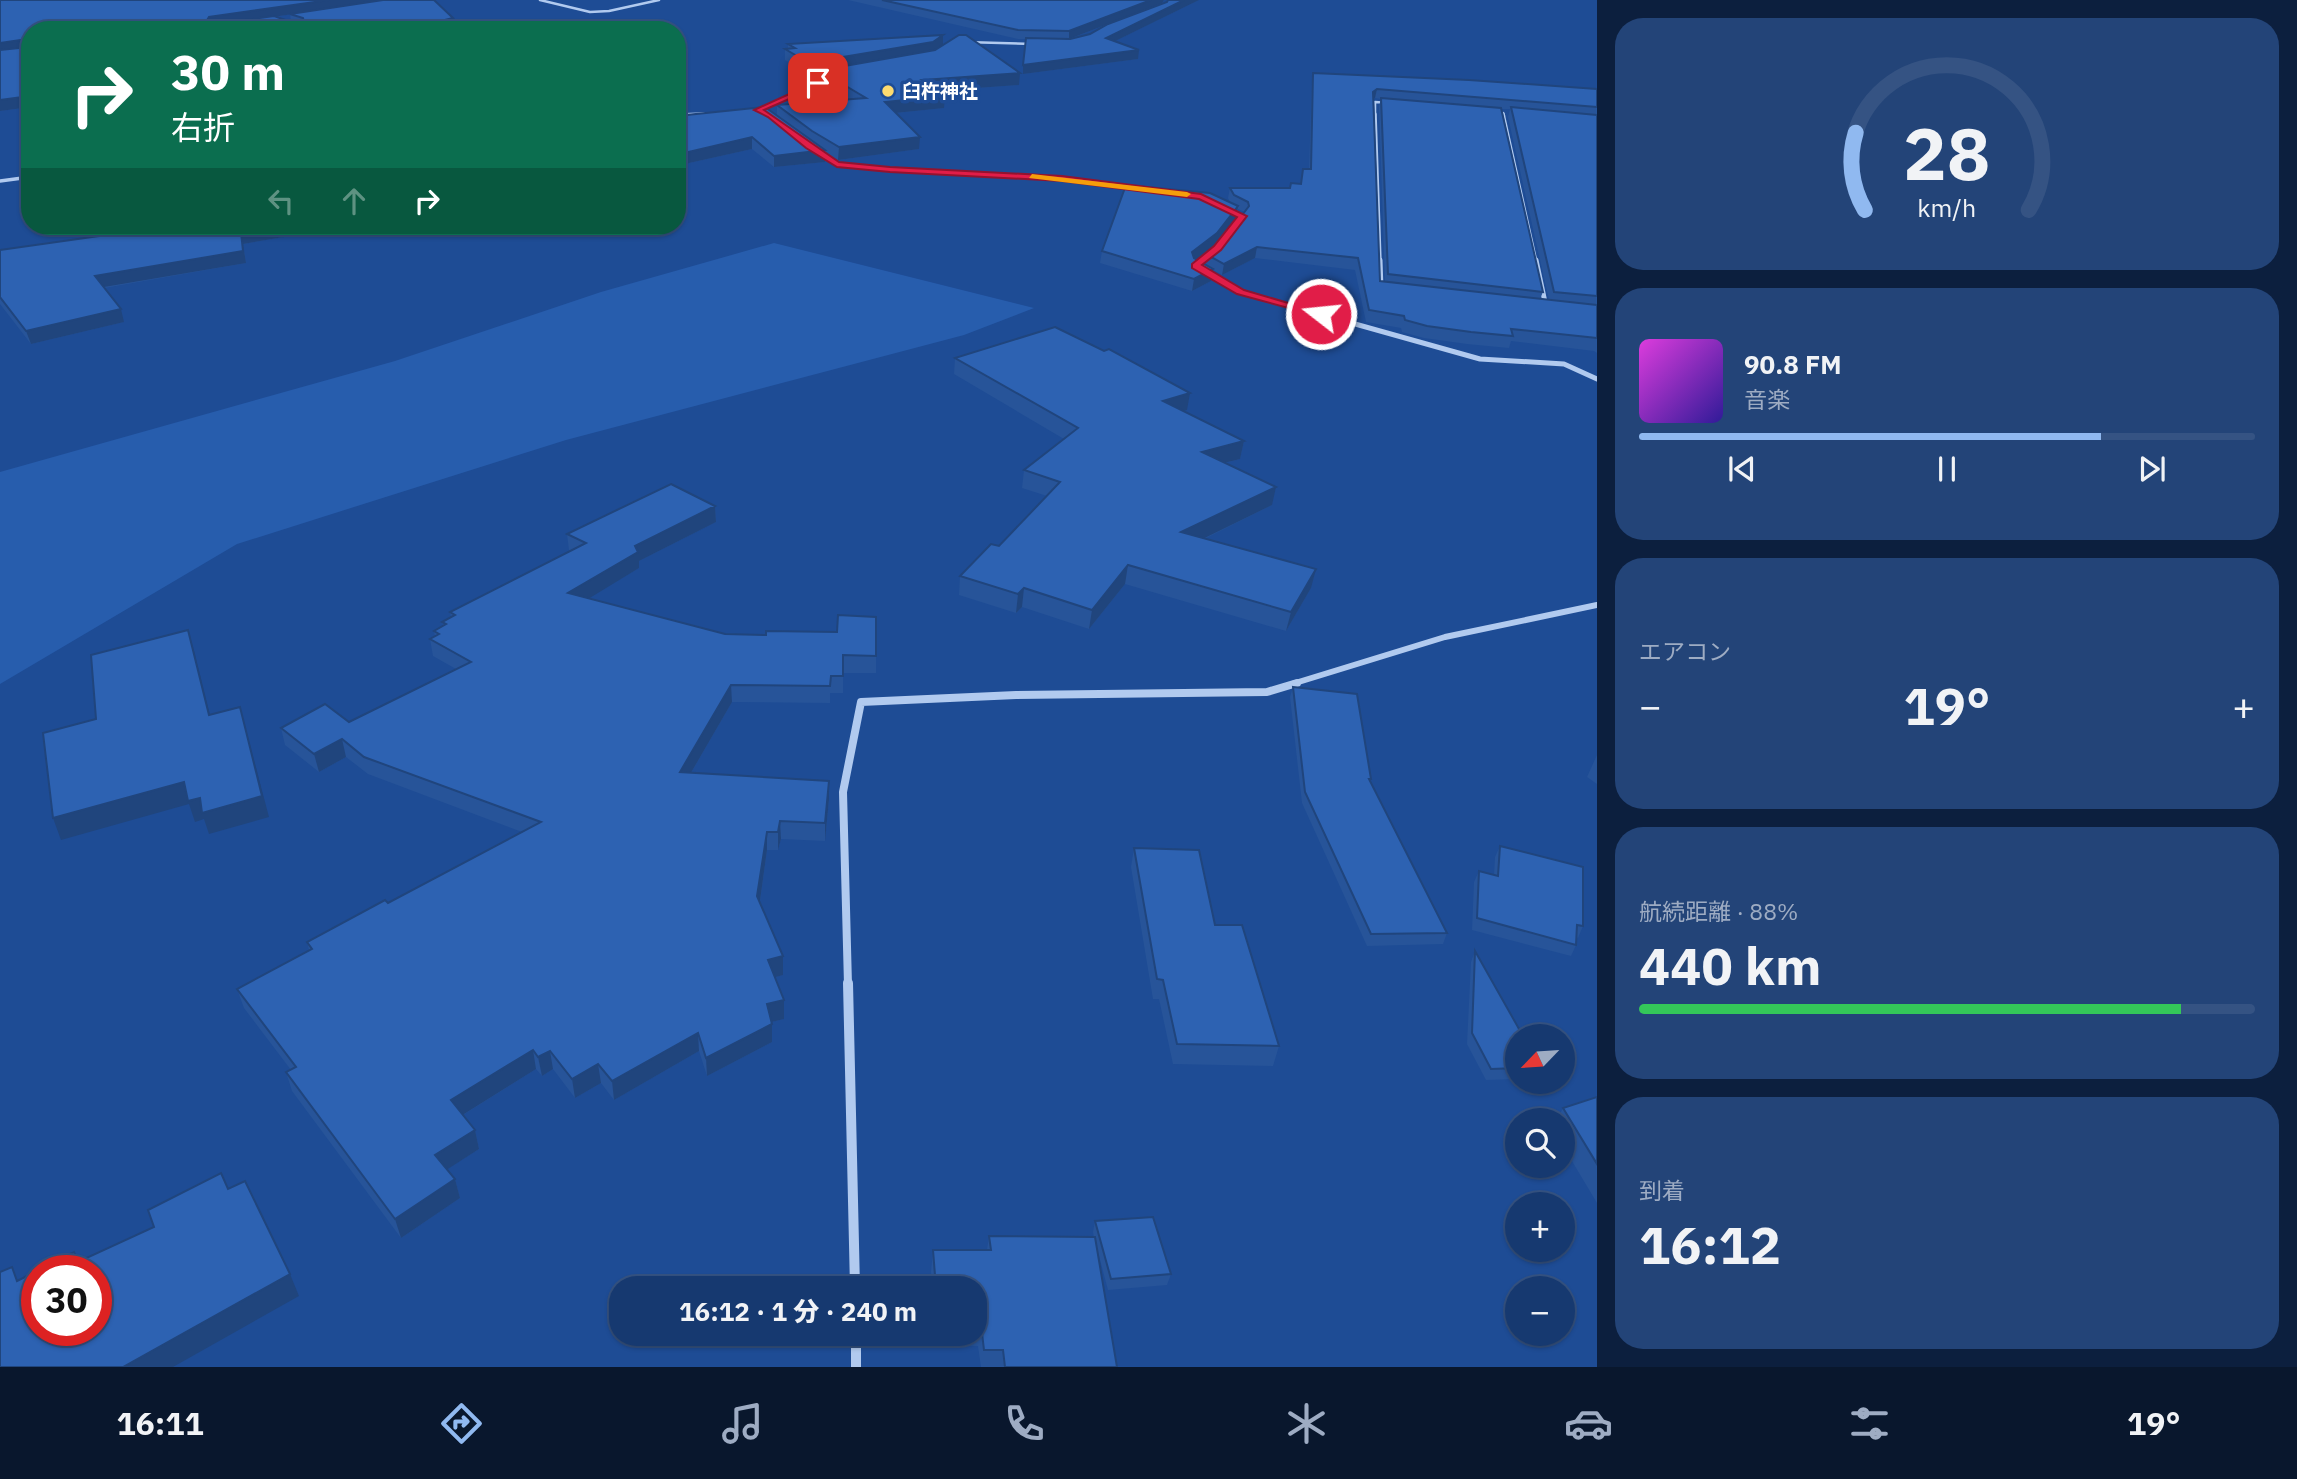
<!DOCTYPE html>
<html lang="ja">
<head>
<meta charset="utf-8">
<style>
  body { margin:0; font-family:"IBM Plex Sans","Noto Sans JP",sans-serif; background:#234478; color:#f1f3f6; height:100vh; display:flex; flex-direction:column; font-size:26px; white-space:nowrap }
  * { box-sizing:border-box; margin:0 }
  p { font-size:23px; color:#9eacc3 }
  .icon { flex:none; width:38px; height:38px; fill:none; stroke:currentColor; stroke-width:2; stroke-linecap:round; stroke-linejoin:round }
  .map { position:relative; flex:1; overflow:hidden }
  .drawer { display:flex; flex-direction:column; gap:18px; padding:18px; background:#0c1f3e; width:700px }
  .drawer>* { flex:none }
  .banner { position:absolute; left:21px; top:21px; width:665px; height:214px; border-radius:28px; box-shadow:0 2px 5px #0004,0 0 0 2px #355383; background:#0b6e4f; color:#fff; overflow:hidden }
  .needle { width:46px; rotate:245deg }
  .buttons { position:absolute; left:1505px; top:1024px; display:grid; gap:14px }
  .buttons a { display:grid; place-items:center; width:70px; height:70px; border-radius:50%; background:#163970; box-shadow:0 2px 5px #0004,0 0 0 2px #355383; font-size:35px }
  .speed { position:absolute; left:21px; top:1255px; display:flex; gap:14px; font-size:35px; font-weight:700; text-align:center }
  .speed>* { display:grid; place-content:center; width:91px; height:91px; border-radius:50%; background:#163970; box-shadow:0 2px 5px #0004,0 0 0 2px #355383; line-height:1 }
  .speed .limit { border:10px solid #d22; background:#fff; color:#111 }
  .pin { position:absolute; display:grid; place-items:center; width:60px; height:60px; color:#fff; margin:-30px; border-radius:14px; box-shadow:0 4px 10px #0006 }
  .me { position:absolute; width:77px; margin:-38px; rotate:286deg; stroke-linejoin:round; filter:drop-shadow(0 0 5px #0008) }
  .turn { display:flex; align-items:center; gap:24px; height:147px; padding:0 35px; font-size:32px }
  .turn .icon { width:91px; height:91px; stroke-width:2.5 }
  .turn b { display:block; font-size:49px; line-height:60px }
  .lanes { display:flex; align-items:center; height:66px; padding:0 35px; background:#0003; justify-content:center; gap:35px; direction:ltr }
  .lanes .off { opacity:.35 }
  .big { font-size:52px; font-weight:800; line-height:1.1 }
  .drawer .card { flex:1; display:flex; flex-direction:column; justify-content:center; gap:10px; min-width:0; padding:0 24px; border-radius:28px; background:#234478 }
  .drawer .dial { align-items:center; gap:0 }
  .dial svg { height:182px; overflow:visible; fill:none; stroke:#355383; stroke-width:7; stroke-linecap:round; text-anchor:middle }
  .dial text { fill:#f1f3f6; stroke:none }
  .song { display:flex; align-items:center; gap:21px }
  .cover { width:84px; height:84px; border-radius:10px; background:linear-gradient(135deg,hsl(300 70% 55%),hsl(250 70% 35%)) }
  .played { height:7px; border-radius:4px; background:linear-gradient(90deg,#90b9f0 75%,#355383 75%) }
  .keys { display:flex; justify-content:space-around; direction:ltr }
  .heat { display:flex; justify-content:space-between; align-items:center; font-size:38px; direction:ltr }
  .charge { height:10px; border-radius:5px; background:linear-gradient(90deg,#34c759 88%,#355383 0) }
  .trip { position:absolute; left:609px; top:1276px; width:378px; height:70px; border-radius:28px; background:#163970; box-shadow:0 2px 5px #0004,0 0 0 2px #355383; font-weight:800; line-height:70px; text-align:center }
  .tab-bar { display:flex; height:112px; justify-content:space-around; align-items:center; background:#09172d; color:#9eacc3 }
  .tab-bar .icon { width:49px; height:49px }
  .tab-bar .active { color:#90b9f0 }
  .tab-bar b { font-size:32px; color:#f1f3f6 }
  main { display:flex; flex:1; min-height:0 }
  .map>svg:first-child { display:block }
  .green { fill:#275dad }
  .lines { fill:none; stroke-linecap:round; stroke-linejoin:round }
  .minor-far5 { stroke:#b1caef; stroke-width:2.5 }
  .minor-far4 { stroke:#b1caef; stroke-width:3.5 }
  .minor-far3 { stroke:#b1caef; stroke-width:5 }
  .minor-far2 { stroke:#b1caef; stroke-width:6 }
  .minor-far1 { stroke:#b1caef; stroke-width:8 }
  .minor { stroke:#b1caef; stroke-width:10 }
  .wall { fill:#275499; fill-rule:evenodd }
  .shaded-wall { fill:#20457d }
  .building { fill:#2d62b2; stroke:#20457d; stroke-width:2 }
  .route { fill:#e11d48; stroke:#92132f; stroke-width:2 }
  .slow { fill:#f59e0b }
  .poi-dot { fill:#fddb70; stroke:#1e4c95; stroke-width:2.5 }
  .labels { text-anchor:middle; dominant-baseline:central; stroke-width:7; stroke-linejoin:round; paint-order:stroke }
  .far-poi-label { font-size:19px; font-weight:bold; fill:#fff; stroke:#1e4c95; text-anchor:start }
</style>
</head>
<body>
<main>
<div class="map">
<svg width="1597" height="1367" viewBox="0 0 1597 1367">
  <rect width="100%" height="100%" fill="#1e4c95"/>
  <!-- green -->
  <path class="green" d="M774,243l260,65 -70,27 -398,105 -329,104 -237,140v-212l395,-111 206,-69z"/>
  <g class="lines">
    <!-- minor-far5 -->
    <g class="minor-far5">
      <path d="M540,0l50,12 19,-1 50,-11"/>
      <path d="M965,42l69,2"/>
      <path d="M758,110l73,-32"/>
      <path d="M1503,113l1,3"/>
      <path d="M677,115l28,-1"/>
      <path d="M1375,116v-14l14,1"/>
    </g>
    <!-- minor-far4 -->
    <g class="minor-far4">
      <path d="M1375,114l5,148"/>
      <path d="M1503,114l33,148"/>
      <path d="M677,115l27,-1"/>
      <path d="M818,152l19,12 53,6 171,8 73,9"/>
      <path d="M0,181l30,-4"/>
      <path d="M1200,262l11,-9"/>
    </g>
    <!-- minor-far3 -->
    <g class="minor-far3">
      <path d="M1202,260l-7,6 46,26 239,67 84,5 33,15"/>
      <path d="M1380,260l1,29"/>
      <path d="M1536,260l10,47"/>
    </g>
    <!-- minor-far2 -->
    <path class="minor-far2" d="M1292,684l153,-47 152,-32"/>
    <!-- minor-far1 -->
    <path class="minor-far1" d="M848,985l-5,-193 18,-90 155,-7 251,-3 30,-9"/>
    <!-- minor -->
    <g class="minor">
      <path d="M848,983l7,305"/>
      <path d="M856,1334v33"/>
    </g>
  </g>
  <!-- wall -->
  <g class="wall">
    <path d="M0,0h434l20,27 -11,3h-413v77l-30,4zM290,14l1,8 -15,-5z"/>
    <path d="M848,0h316l-2,3 -38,15 75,-18 -84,41 23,18 -115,15 3,-35h-8zM1105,25l-15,9 -20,5z"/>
    <path d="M788,44l155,1 76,40 -82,6 7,17 -48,5 23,36 -81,11 -13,-8v10l-51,5 -22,-18 -72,16 -3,-1v-48h100v-11l72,-5 -25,-16v-8l-8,3 -31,-19v-11l3,-1z"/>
    <path d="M1313,73l284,16v264l-3,-2 -83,-10 -2,7 -42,-4 -43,-6 -22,-6 -1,-4 -35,-6 -11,-52 -100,-12 -33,17 -9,-5 -2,11 -19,10 -92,-28 2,-12 128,-49 -2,-4 2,-10h60l10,-4 3,-15h6l3,-87zM1375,98l6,1 -2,7 6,176 -5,-1 -6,-182zM1502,109h8l-2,8 41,183 -9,-1 3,-7zM1238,209l7,3 -22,28 -17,14 -2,10 -7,-5 18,-14 21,-27z"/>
    <path d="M170,226h130l1,8 -58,10 3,19 -142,25 20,34 -93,22 -31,-40v-54z"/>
    <path d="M955,358l232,52 -4,1 61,30 -4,18 -15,4 47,42 -68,34 107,49 -25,43 -161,-47 -36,45 -67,-22 -6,6 -57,-18 1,-19 39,-30 48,-50 -25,-8 2,-18 40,-31 -110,-65z"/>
    <path d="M715,506l1,16 -77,39v7l-51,30 137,36 151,22v17h-33v20h-13v10l-98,-1 -41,71 138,26 -4,42 -44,-2 -3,11h-11l-7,52 23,54v19l-8,2 9,42 -13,3 1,20 -65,34 -8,-25 -85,49 -13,-17 -26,15 -22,-29 -11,7 -6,-7 -73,46 12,15 4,19 -32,20 8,10 5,19 -59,40 -109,-147 -6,-19 5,-2 -47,-62 -7,-19 72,-39 -2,-8 81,-39 134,-71 -154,-58 -22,-17 -27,15 -34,-27 -4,-17 68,-6 107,-53 -23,-13 -3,-17 5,-3 -1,-5 9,-5 -1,-4 9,-5 -1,-5 120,-61 -1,-1 -2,-16z"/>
    <path d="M1293,687l78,92v3l76,151 -4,11 -76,2 -65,-143 -12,-106z"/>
    <path d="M1597,755v29l-10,-7z"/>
    <path d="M1500,846l83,80 -5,12 -2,-1v8l-5,11 -99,-26 2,-48 5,-11 15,4 1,-18z"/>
    <path d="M1134,848l81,77 64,121 -6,20 -100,-2 -14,-65h-6l-22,-132z"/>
    <path d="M1475,951l42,85v43l-31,1 -19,-36 4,-82z"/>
    <path d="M1597,1097v106l-34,-57v-26h-6l6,-12z"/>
    <path d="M1095,1221l76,53 -4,11 -59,5 -13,-49 22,126h-136l-3,-21 -42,-1 -1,-11h40v-46h-43l-1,-16 2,-22h54l2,-14 105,1 -1,-5z"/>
  </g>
  <!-- shaded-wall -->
  <g class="shaded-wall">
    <path d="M329,0h59l-177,26 -5,-4 3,-5z"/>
    <path d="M1151,0h13l-2,3 -93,36v-8z"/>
    <path d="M1184,0h15l-94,46 1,-8z"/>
    <path d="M453,18l1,9 -11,3h-35z"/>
    <path d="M943,35v12l-10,6 -109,20v3l-8,3v-12l21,-9z"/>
    <path d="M27,39l3,8 -30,5v-9z"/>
    <path d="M1139,50l-1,9 -115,15v-9z"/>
    <path d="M1020,73l-1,12 -98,7 1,-12z"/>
    <path d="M1377,89l-2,9 -4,3 2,-9z"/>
    <path d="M30,96v11l-30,4v-11z"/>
    <path d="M945,96l-1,12 -59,6v-12z"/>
    <path d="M752,137v12l-72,16v-11z"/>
    <path d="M920,137l-1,12 -81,11 1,-13z"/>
    <path d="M825,150v12l-51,5v-11z"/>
    <path d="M1238,206l-2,12 -21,27 -25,20 2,-13z"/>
    <path d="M277,226h23l1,8 -58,10 3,19 -148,25 -3,-12 146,-44z"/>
    <path d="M1257,247l-2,11 -33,17 2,-11z"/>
    <path d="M1213,269l-2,12 -19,10 2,-12z"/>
    <path d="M121,309l3,13 -93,22 -5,-13z"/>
    <path d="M1190,393l-3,17 -27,8 3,-17z"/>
    <path d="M1244,441l-4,18 -41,10 3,-17z"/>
    <path d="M1276,487l-4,18 -94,46 3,-19z"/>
    <path d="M715,506l1,16 -77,39v7l-69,42 -2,-17 67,-47z"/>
    <path d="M1128,565l-3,19 -36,45 3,-19z"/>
    <path d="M1316,569l-5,19 -25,43 5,-19z"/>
    <path d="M1024,588l-2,19 -6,6 2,-19z"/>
    <path d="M188,630l6,21 21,85 -6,-21z"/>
    <path d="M731,685l1,17 -51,88 -1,-18z"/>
    <path d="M240,707l29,110 -60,17 -5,-15 -9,3 -6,-18 -128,36 -8,-22z"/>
    <path d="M342,739l4,18 -27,15 -5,-18z"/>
    <path d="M829,781v18l-4,42v-18z"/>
    <path d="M780,821l1,18 -3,11v-18z"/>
    <path d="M767,832v18l-9,65 -1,-19z"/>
    <path d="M783,956v19l-15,4v-19z"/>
    <path d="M784,1000v19l-17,4v-19z"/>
    <path d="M772,1024v18l-65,34 -1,-18z"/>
    <path d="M698,1033l1,18 -85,49 -2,-19z"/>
    <path d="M533,1050l3,19 -80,50 -5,-19z"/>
    <path d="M550,1051l3,18 -11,7 -4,-19z"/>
    <path d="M598,1064l3,19 -26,15 -3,-19z"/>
    <path d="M475,1130l4,19 -39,25 -5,-19z"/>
    <path d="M455,1179l5,19 -59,40 -6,-19z"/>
    <path d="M290,1274l9,22 -126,71h-50z"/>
  </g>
  <!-- building -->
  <g class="building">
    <path d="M0,0h329l-120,17 -3,5 5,3 63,-9 26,9 4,-3 -1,-4 -13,-4 93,-14h51l19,18 -45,11 1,1h-379v11l-3,-2 -27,4z"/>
    <path d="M882,0h269l-82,31 -51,-1z"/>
    <path d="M1168,0h16l-78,38 33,12 -116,15 3,-27 44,1 20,-5 18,-10 59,-22z"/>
    <path d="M943,35l-10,7 -96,16 -21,9 -31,-18 10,-1 -7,-4z"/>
    <path d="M959,35h7l54,38 -98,7 23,16 -60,6 35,35 -81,10 -27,-16 -35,-26 89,-7 -42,-25 15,-6 96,-17z"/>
    <path d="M30,45v51l-30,4v-50l28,-3z"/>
    <path d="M1313,73l156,7 128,9v18l-220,-18 -4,3 7,189 217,24v33l-86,-9 2,7 -42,-4 -44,-6 -22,-6 -1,-4 -35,-6 -11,-52 -101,-11 -33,17 -18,-10 17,-14 26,-34 -1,-4 -14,-7 -4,-7h60l1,-5 10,1 2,-15h8z"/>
    <path d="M1381,98l120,10 42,184 -155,-18z"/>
    <path d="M765,107l60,43 -51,6 -22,-19 -72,17 -3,-2v-36z"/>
    <path d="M1511,107l86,8v181l-43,-4z"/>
    <path d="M1126,185l84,8 28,13 -21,27 -25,19 2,6 19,11 -19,10 -92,-28z"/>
    <path d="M170,226h107l-36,6 2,19 -148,25 26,33 -95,22 -26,-34v-47z"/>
    <path d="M1055,327l49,24 5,-2 81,44 -27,8 81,40 -42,11 74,35 -95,45 135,37 -25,43 -163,-47 -36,45 -68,-22 -6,6 -58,-18 31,-32 8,2 61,-64 -36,-12 54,-42 -123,-70z"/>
    <path d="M671,484l44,22 -80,40 3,6 -70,41 157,41 41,1v-4l71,1 1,-17 38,2v39l-33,-1v21h-12l-1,10 -99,-1 -51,87 149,9 -4,42 -45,-2 -2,11h-11l-10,64 26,60 -15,4 16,40 -17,4 5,20 -66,34 -8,-25 -86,48 -14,-17 -26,15 -22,-28 -12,6 -5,-7 -82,50 24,30 -40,25 20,24 -60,40 -109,-147 10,-5 -59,-78 75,-40 -5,-7 78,-42 3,3 153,-81 -177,-65 -22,-18 -28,15 -33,-26 44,-24 24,18 122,-60 -41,-23 9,-5 -5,-3 12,-7 -4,-2 13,-7 -5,-3 136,-69 -19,-9z"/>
    <path d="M188,630l21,85 31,-8 22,89 -60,17 -2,-15 -12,3 -4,-19 -131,36 -10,-85 53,-14 -5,-64z"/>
    <path d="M1293,687l64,7 14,85h-2l78,154 -76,1 -66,-142z"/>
    <path d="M1500,846l83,21v59l-6,-1 -1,20 -99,-27 2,-47 19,5z"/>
    <path d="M1134,848l65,2 16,75h27l37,121 -102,-2 -14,-64 -6,-1z"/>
    <path d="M1475,951l48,85h-6v32l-26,1 -19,-36z"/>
    <path d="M1597,1097v67l-34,-56z"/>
    <path d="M221,1173l7,16 17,-8 45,93 -167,93h-123v-95l12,-5 5,14 20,-10v59h59v-60h-59l37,-18 4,10 76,-35 -6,-17z"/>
    <path d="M1153,1217l18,57 -60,5 -16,-58z"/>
    <path d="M989,1236l106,1 22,130h-112l-2,-17h-19l-3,-26h-6v-36h-39l-3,-38h58z"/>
  </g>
  <!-- route -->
  <path class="route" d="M818,81l3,4 -57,25 75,52 51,5 172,9 139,18 46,22 -26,34 -19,15 42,25 82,24 -5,3 -84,-23 -45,-26v-4l22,-18 23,-29 -38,-18 -137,-18 -172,-9 -53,-5 -31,-19 -38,-31 -14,-7z"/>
  <!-- slow -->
  <path class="slow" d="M1032,174l155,18 4,2 -4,3 -158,-19z"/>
  <!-- markers -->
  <circle class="poi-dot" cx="888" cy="91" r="7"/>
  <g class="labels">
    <!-- far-poi labels -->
    <g class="far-poi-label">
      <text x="902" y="91">臼杵神社</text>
    </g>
  </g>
</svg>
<div class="buttons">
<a><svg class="needle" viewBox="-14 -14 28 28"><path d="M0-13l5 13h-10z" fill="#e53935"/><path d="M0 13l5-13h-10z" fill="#9eacc3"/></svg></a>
<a><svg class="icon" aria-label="search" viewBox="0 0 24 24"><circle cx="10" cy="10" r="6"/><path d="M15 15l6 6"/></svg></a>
<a>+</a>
<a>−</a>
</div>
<div class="speed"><div class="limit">30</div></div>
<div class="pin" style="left:818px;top:83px;background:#d93025"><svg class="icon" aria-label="arrive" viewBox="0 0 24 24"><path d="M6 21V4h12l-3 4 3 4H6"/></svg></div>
<svg class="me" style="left:1321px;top:314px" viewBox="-20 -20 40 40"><circle r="17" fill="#e11d48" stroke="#fff" stroke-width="3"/><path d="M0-11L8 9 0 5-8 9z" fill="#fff"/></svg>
<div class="trip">16:12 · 1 分 · 240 m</div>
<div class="banner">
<div class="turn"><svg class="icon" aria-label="right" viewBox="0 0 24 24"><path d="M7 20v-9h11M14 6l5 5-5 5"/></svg><div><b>30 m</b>右折</div></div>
<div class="lanes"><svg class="icon off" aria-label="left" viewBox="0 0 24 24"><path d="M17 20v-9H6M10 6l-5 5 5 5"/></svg><svg class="icon off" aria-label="ahead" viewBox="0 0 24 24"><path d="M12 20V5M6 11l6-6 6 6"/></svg><svg class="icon" aria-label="right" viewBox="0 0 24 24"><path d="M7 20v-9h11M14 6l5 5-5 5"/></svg></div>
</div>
</div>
<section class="drawer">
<div class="card dial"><svg viewBox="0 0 100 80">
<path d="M14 69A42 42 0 1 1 86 69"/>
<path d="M14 69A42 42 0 0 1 10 35" stroke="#90b9f0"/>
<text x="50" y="56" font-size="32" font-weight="700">28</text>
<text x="50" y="72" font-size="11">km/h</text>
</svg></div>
<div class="card">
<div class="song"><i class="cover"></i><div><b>90.8 FM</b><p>音楽</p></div></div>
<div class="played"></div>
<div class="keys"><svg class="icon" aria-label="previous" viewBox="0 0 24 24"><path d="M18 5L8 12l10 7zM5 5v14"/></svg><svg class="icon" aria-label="pause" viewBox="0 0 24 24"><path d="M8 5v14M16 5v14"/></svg><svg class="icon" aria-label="next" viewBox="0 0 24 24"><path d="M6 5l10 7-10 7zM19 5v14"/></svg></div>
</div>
<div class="card"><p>エアコン</p>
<div class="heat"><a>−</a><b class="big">19°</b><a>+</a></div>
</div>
<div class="card"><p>航続距離 · 88%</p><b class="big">440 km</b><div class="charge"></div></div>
<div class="card"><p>到着</p><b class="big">16:12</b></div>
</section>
</main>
<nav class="tab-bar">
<b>16:11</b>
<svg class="icon active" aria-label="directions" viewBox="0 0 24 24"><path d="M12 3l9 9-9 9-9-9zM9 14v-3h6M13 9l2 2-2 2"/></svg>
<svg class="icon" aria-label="music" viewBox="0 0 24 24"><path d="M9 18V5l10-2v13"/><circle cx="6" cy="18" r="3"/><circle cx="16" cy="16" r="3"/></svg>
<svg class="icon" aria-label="phone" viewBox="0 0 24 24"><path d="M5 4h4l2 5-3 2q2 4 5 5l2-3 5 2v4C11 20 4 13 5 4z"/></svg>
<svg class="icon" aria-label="climate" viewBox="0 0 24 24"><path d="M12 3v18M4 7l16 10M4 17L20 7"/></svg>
<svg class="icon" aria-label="car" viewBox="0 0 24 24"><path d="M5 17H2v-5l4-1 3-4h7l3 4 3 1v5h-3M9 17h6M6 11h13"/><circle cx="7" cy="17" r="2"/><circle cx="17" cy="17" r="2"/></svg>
<svg class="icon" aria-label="filters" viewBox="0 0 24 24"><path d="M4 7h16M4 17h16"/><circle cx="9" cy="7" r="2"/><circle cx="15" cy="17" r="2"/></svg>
<b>19°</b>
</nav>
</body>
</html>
